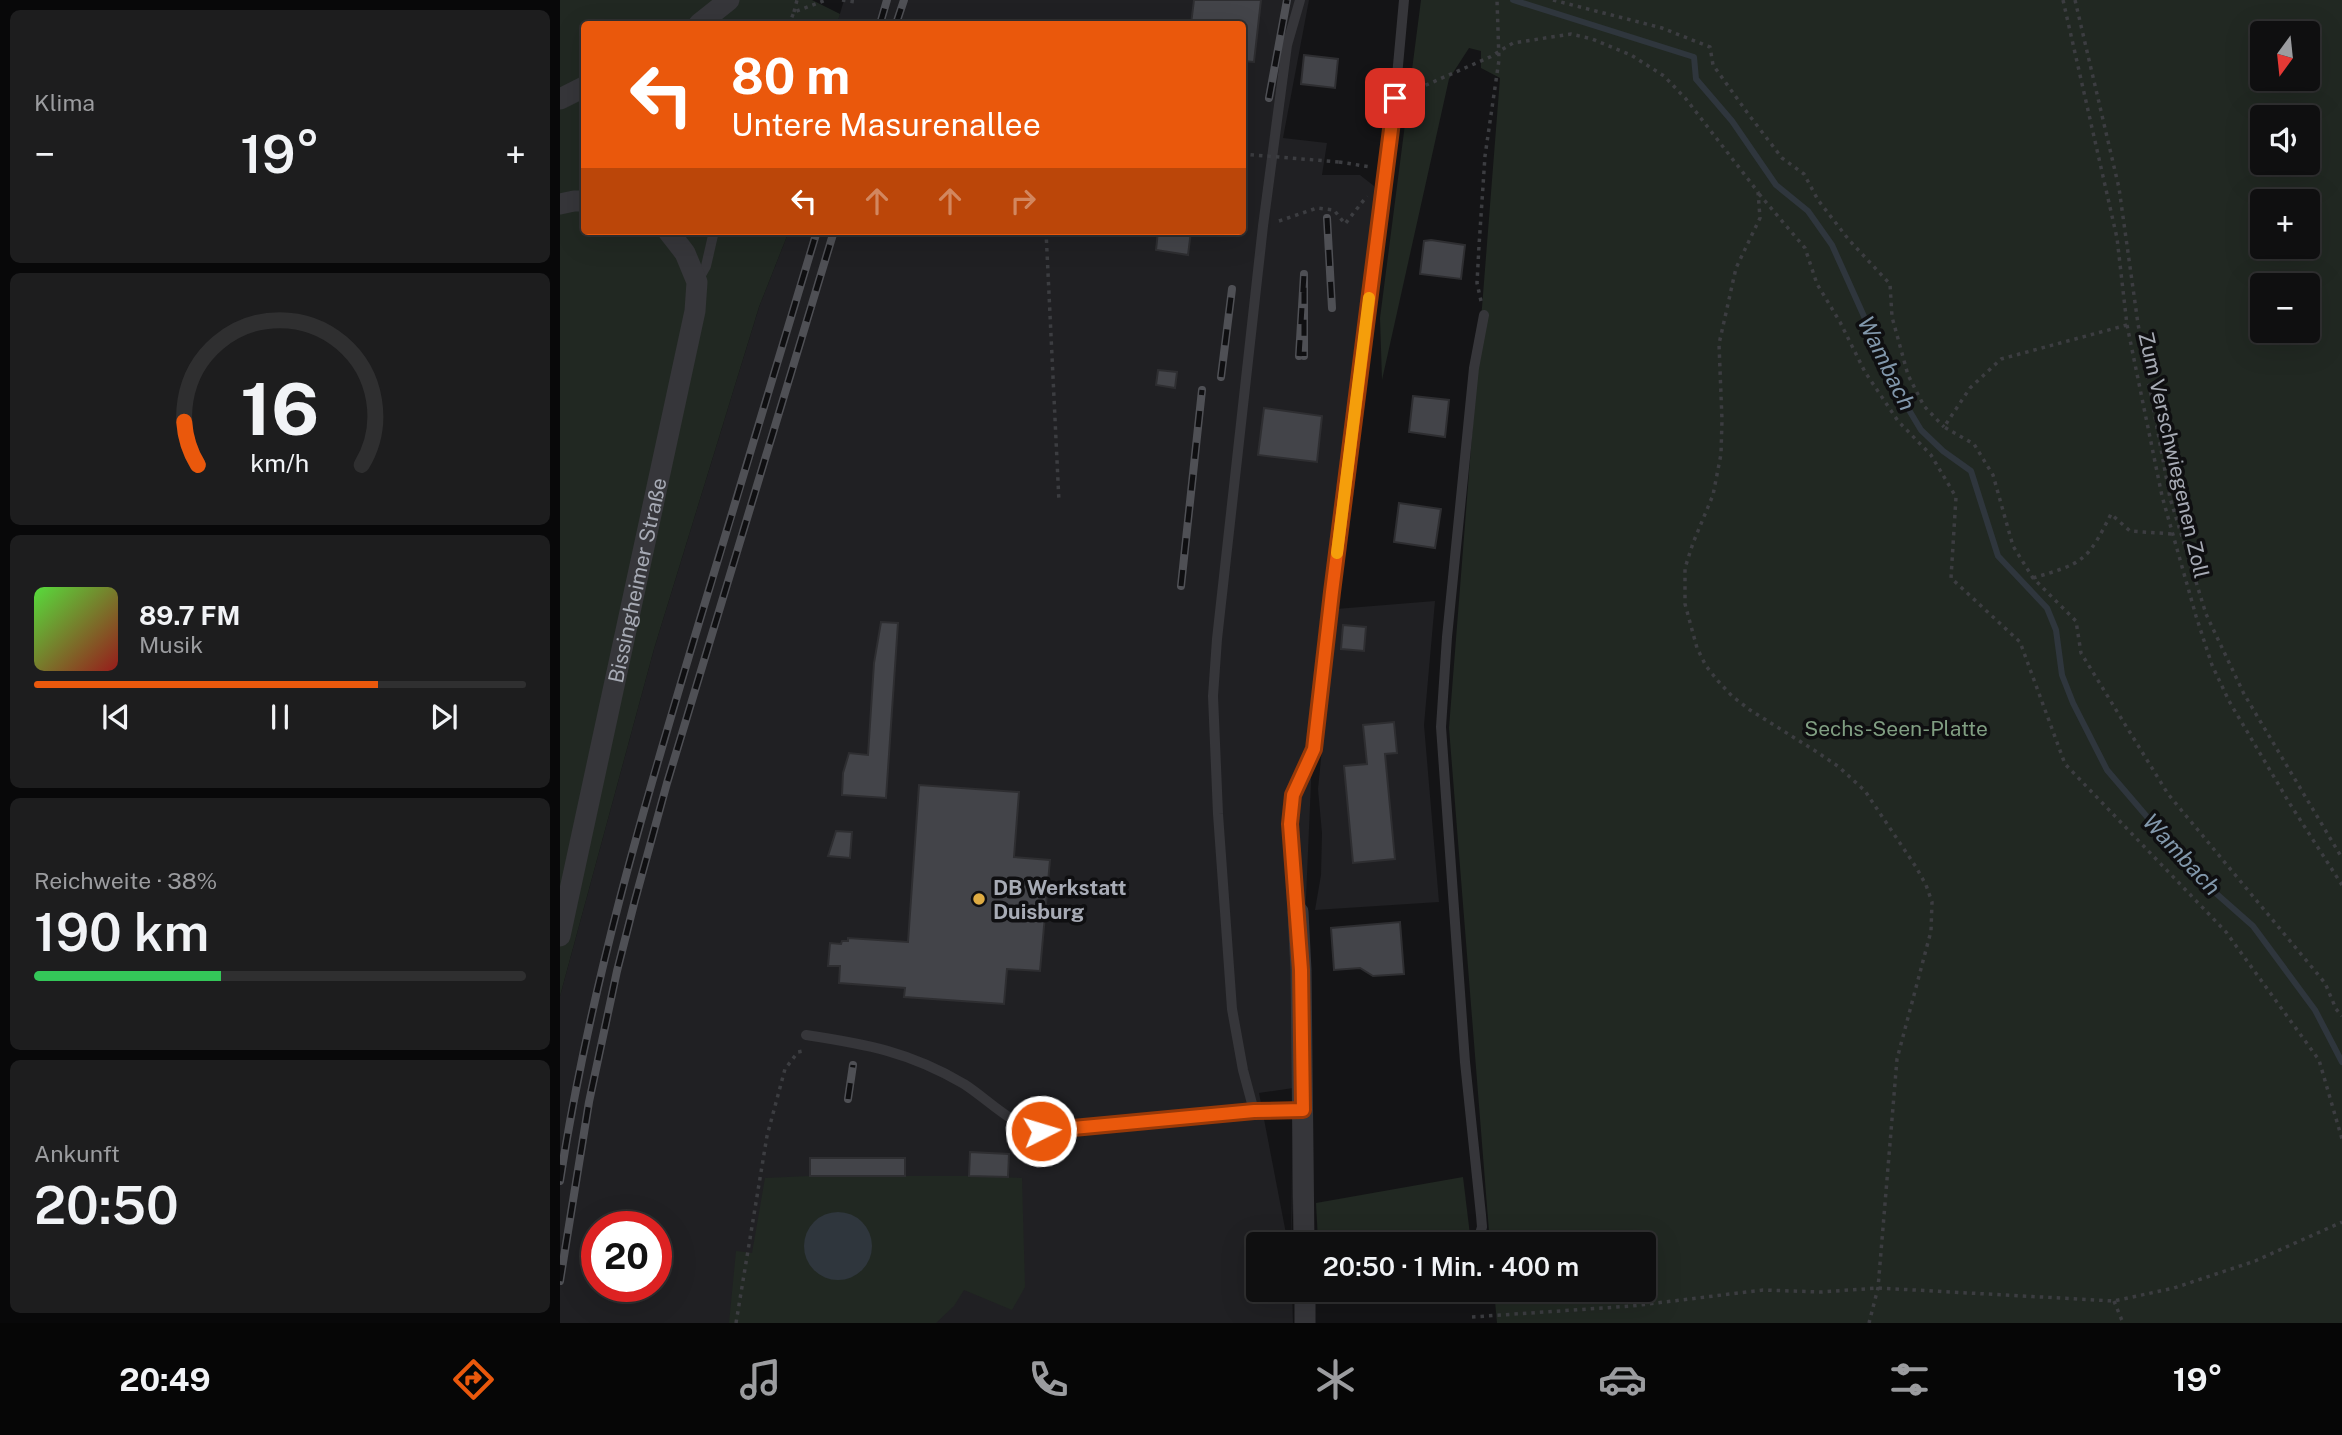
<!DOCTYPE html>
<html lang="de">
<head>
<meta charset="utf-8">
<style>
  body { margin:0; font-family:"Public Sans",sans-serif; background:#1d1d1e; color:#f1f3f6; height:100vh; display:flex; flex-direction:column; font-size:26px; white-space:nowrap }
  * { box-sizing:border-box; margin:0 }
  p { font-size:23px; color:#9b9c9f }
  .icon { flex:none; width:38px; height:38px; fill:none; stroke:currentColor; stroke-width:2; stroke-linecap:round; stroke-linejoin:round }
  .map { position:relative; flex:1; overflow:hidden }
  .drawer { display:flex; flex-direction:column; gap:10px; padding:10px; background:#080809; width:560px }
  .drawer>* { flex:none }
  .top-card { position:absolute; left:21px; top:21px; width:665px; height:214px; border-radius:7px; box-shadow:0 7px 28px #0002,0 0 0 2px #2f2f30; background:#ea580c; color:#fff; overflow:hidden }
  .needle { width:46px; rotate:195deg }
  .buttons { position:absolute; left:1690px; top:21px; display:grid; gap:14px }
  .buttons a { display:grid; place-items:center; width:70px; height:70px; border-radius:7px; background:#0f0f10; box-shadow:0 7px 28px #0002,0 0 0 2px #2f2f30; font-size:35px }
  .speed { position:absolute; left:21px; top:1211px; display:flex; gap:14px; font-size:35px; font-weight:700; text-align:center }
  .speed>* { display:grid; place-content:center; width:91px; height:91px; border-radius:50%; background:#0f0f10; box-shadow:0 7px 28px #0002,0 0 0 2px #2f2f30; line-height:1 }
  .speed .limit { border:10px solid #d22; background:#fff; color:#111 }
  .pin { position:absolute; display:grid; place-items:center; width:60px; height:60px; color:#fff; margin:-30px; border-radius:14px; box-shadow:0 4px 10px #0006 }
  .me { position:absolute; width:77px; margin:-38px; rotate:85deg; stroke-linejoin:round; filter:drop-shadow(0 0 5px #0008) }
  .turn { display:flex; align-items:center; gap:24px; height:147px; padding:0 35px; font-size:32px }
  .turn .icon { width:91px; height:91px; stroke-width:2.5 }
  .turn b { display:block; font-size:49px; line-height:60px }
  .lanes { display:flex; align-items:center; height:66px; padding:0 35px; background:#0003; justify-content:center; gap:35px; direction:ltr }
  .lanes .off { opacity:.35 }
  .big { font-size:52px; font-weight:600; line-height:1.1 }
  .drawer .widget { flex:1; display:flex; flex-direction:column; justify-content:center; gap:10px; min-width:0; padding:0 24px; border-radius:10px; background:#1d1d1e }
  .drawer .dial { align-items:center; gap:0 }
  .dial svg { height:182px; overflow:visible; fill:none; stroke:#2f2f30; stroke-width:7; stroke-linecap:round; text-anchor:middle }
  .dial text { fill:#f1f3f6; stroke:none }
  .song { display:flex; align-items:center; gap:21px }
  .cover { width:84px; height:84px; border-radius:10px; background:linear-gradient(135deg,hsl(110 70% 55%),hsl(0 70% 35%)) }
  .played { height:7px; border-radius:4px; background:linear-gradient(90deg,#ea580c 70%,#2f2f30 70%) }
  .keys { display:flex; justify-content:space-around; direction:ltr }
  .heat { display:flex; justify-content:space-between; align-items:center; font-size:38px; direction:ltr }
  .charge { height:10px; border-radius:5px; background:linear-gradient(90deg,#34c759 38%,#2f2f30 0) }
  .trip { position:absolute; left:686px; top:1232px; width:410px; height:70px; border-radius:7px; background:#0f0f10; box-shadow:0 7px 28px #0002,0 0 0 2px #2f2f30; font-weight:600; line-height:70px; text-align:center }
  .dock { display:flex; height:112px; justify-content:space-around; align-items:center; background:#060606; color:#9b9c9f }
  .dock .icon { width:49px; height:49px }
  .dock .selected { color:#ea580c }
  .dock b { font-size:32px; color:#f1f3f6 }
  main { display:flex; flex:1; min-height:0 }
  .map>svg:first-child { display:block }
  .built { fill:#202023; fill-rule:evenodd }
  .green { fill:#212822; fill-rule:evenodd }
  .water { fill:#2f363d }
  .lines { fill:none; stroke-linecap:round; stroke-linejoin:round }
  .stream { stroke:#2f363d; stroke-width:6 }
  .building { fill:#434449; stroke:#2e2e31; stroke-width:2 }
  .path { stroke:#3c3d41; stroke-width:3.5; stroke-dasharray:3.5 5; stroke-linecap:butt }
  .service { stroke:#36363a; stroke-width:10 }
  .minor { stroke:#36363a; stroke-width:21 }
  .rail-casing { stroke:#4f5055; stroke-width:8 }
  .rail { stroke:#0f0f11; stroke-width:5; stroke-dasharray:16; stroke-linecap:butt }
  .path-bridge { stroke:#3c3d41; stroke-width:3.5; stroke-dasharray:3.5 5; stroke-linecap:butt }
  .route-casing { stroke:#983908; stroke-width:18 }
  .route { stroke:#ea580c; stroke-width:12 }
  .slow { stroke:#f59e0b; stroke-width:12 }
  .poi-dot { fill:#dfac43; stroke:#0f0f11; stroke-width:2.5 }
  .labels { text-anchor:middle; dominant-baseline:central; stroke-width:7; stroke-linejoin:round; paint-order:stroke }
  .street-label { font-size:21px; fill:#a7abb5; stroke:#0f0f11 }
  .park-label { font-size:21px; fill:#809e82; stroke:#0f0f11 }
  .poi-label { font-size:21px; font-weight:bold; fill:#a7abb5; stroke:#0f0f11; text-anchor:start }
  .water-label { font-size:23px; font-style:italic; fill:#8298ac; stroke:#0f0f11 }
</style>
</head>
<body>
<main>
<section class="drawer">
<div class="widget"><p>Klima</p>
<div class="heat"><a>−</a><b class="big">19°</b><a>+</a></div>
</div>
<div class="widget dial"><svg viewBox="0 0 100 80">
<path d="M14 69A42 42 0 1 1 86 69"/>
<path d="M14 69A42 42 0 0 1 8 50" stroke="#ea580c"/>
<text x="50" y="56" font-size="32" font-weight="700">16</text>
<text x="50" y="72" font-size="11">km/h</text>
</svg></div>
<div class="widget">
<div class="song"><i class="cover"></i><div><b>89.7 FM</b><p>Musik</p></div></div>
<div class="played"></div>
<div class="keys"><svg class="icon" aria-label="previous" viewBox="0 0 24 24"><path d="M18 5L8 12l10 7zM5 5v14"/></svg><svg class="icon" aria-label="pause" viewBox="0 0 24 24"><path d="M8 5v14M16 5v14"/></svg><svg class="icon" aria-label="next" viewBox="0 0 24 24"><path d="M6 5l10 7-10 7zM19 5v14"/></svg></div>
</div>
<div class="widget"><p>Reichweite · 38%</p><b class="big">190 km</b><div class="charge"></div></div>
<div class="widget"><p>Ankunft</p><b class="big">20:50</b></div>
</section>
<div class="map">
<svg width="1782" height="1323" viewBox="0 0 1782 1323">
  <rect width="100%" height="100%" fill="#141416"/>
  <!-- built -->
  <g class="built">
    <path d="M284,0h465l-26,138 44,5 -5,32h38l14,11 4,14 -61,444 -26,600 2,-156 -34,5 29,151h-30v46h34l1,33h-733v-327l94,-347 105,-342 30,-76h453v-207h-405zM37,1227h59v59h-59z"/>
    <path d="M875,601l-11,124 15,177 -124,8 6,-35 1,-42 -4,-44 18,-180z"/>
  </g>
  <!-- green -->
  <g class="green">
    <path d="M0,0h252l28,14 -3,10h-253v207h205l-30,76 -105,342 -94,347z"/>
    <path d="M861,0h921v1323h-845l-3,-33h149v-46h-153l-41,-516 51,-650 -19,-10v-17l-12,-3 -20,31 -67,301 -2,-62zM1703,33h45v46h-45zM1703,117h45v46h-45zM1703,201h45v46h-45zM1703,285h45v46h-45z"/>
    <path d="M250,1176h159l53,2 3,109 -13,23 -48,-20 -10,16 -18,17h-207l7,-72 16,2 13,-75z"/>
    <path d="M903,1177l7,58 -84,9h-60l-8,-3 -2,-38z"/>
  </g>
  <!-- water -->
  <circle class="water" cx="278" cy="1246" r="34"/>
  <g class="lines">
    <!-- stream -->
    <path class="stream" d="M953,0l181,57 2,22 36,42 44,64 32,26 24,34 65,145 24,40 22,21 28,20 27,85 49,52 9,22 6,45 11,28 34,67 95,111 51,45 62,84 27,52"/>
  </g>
  <!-- building -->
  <g class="building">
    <path d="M634,0h67l-7,62 -12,-1v-37h-51z"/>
    <path d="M744,55l34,4 -3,29 -34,-4z"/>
    <path d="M598,231h33l-3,24 -32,-5z"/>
    <path d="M871,240l34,5 -4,34 -41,-5 4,-33z"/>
    <path d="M598,370l19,2 -2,16 -19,-3z"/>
    <path d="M853,396l36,4 -4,37 -36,-5z"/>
    <path d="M704,408l58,8 -5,46 -59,-7z"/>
    <path d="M839,503l42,6 -6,39 -41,-6z"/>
    <path d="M321,622l17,1 -12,175 -44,-3 1,-22 6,-20 19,2 6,-92z"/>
    <path d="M783,625l23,2 -2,24 -23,-2z"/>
    <path d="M834,722l3,31 -12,1 10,105 -42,4 -9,-97 23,-2 -4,-39z"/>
    <path d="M359,785l100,7 -5,65 36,3 -10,111 -33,-2 -3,35 -100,-7 1,-9 -66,-5 1,-17h-12l2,-23 11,1 1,-3h6v-3l60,4z"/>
    <path d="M276,831l16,1 -2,26 -22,-2z"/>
    <path d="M840,922l4,52 -31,2 -13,-8 -26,2 -3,-42z"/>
    <path d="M410,1152l39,2 -1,23 -39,-1z"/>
    <rect x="250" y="1158" width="95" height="18"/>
  </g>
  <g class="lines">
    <!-- path -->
    <g class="path">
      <path d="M282,0l14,2"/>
      <path d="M993,0l109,28 48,19 3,18 36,50 33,43 22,16 14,26 31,40 41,44 2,33 16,58 16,31 20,21"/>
      <path d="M1503,0l54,238 10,87 35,171 34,120 16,49 17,36 61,103 52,81"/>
      <path d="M1515,0l44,188 19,136 32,174 36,116 38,80 98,164"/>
      <path d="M234,12l3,-12"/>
      <path d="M233,24l-3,-2 4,-10 32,-12"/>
      <path d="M850,92l80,-35 23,-14 58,-9 21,5 39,16 33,21 22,23 72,93 2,26 -24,50 -17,76 3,76 -1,34 -8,41 -20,48 -8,25v36l12,44 9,18 12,15 14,15 18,14 67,42 22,15 26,24 51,76 10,18 6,17 -1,29 -34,128 -19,229 -9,35"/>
      <path d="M779,162l32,5"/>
      <path d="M1199,194l46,54 12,36 23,38 25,50 33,49 33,34 25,42 -5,81 69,64 45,122 161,168 93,128 23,79"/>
      <path d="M719,221l38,-13 17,2 11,14 22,-28"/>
      <path d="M486,231l13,271"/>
      <path d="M921,301l-4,-18 2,-37 6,-90 14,-96 -2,-60"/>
      <path d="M1567,325l-126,34 -31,29 -26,39 30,17 19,31 20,71 20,32 43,43 5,32 87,141 157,189 11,26 6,7"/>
      <path d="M1473,578c50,-15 54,-16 78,-64l19,17 42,3"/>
      <path d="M1554,1301l9,22"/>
      <path d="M912,1317l160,-11 131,-16 58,2 57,-4 236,13 60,-13 81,-27 87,-39"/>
      <path d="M176,1323l31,-187 18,-67 13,-17 5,-1"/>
    </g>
    <!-- service -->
    <g class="service">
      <path d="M137,282l9,-16 8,-35"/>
      <path d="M738,912l-8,-88 3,-29 21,-46 81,-651 9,-98"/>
      <path d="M246,1035c60,9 104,17 158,49 25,16 48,42 77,47l213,-20 49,-2"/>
      <path d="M694,1111l-11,-41 -11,-61 -14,-195 -5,-118 4,-57 46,-413 24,-181 13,-45"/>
      <path d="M917,1244l5,-17 -1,-12 -16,-153 -24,-335 6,-90 27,-269 10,-53"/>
    </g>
    <!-- minor -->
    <g class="minor">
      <path d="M139,24l30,-24"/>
      <path d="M0,99l24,-12"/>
      <path d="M0,204l14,-3h10"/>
      <path d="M738,912l3,58 3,274"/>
      <path id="s1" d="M0,936l135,-625 2,-29 -12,-29 -17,-22"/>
      <path d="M745,1290v33"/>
    </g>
    <defs>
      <g id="rail">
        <path d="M320,24l7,-24"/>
        <path d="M336,24l8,-24"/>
        <path d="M709,98l18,-98"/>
        <path d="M767,218l5,90"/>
        <path d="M739,356l5,-82v82"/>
        <path d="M661,377l11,-88"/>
        <path d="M621,586l21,-196"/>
        <path d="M288,1099l5,-34"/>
        <path d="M0,1181c29,-189 83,-372 138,-555 40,-131 79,-263 119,-395"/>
        <path d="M0,1281l29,-179 28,-131 18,-71 32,-117 167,-552"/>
      </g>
    </defs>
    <!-- rail casing -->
    <use href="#rail" class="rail-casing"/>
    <!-- rail -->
    <use href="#rail" class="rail"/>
    <!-- path-bridge -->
    <path class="path-bridge" d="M682,154l97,8"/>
  </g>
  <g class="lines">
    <defs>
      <path id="route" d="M481,1131l213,-20 49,-1 -2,-140 -11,-146 3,-29 21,-46 18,-157 63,-494"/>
    </defs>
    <!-- route casing -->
    <use href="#route" class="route-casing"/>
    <!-- route -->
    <use href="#route" class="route"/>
    <!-- slow -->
    <path class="slow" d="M777,553l32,-255"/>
  </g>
  <!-- markers -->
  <circle class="poi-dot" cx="419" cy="899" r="7"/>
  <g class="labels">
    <!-- street labels -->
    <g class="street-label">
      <text transform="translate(1614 455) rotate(77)">Zum Verschwiegenen Zoll</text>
      <text stroke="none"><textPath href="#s1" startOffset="364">Bissingheimer Straße</textPath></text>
    </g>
    <!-- park labels -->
    <g class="park-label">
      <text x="1336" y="728">Sechs-Seen-Platte</text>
    </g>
    <!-- poi labels -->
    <g class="poi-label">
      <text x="433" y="887">DB Werkstatt<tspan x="433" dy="24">Duisburg</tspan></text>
    </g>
    <!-- water labels -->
    <g class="water-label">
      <text transform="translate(1327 363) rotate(64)">Wambach</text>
      <text transform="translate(1622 854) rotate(47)">Wambach</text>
    </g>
  </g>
</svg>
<div class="buttons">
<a><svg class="needle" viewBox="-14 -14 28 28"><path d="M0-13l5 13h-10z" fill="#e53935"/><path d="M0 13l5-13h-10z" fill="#9b9c9f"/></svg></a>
<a><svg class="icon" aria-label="sound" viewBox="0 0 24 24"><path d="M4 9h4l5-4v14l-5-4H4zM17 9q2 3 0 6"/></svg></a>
<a>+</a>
<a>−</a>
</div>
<div class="speed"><div class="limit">20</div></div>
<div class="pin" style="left:835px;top:98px;background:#d93025"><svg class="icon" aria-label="arrive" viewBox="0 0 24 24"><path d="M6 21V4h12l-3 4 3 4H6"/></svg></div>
<svg class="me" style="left:481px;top:1131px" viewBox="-20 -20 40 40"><circle r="17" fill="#ea580c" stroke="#fff" stroke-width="3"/><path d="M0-11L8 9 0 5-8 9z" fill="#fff"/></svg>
<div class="trip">20:50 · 1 Min. · 400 m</div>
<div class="top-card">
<div class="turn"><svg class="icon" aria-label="left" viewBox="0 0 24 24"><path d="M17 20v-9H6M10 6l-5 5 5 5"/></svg><div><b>80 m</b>Untere Masurenallee</div></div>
<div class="lanes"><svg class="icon" aria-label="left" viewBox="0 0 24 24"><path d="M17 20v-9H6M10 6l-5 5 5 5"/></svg><svg class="icon off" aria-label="ahead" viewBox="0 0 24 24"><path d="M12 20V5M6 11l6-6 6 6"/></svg><svg class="icon off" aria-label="ahead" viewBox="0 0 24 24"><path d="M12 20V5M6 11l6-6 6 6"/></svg><svg class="icon off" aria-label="right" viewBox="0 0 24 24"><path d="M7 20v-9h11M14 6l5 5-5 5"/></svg></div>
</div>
</div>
</main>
<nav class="dock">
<b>20:49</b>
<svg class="icon selected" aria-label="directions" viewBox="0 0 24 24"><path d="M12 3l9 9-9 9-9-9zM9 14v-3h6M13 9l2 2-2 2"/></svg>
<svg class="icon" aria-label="music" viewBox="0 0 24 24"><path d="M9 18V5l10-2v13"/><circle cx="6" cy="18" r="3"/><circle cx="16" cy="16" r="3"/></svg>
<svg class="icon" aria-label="phone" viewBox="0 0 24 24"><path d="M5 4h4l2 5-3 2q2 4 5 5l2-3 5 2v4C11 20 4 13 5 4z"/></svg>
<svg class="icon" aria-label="climate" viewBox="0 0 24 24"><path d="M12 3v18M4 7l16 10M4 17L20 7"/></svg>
<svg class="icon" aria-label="car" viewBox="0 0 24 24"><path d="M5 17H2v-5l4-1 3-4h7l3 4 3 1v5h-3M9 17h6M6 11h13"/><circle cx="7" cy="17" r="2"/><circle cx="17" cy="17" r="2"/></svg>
<svg class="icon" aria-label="filters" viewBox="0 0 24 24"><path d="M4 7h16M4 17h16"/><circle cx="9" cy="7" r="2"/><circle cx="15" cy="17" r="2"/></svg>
<b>19°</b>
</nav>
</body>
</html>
